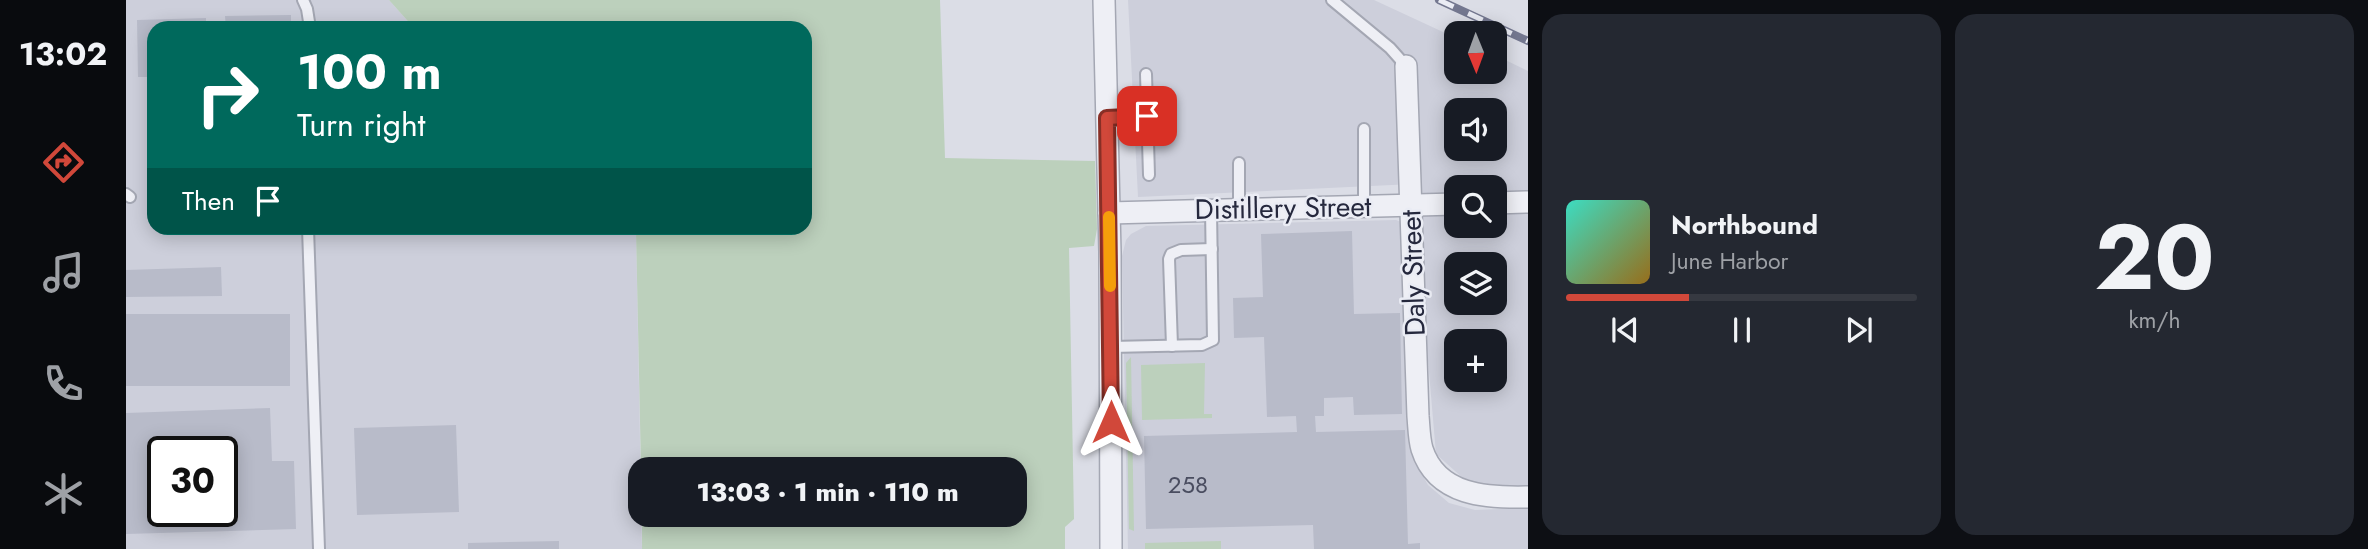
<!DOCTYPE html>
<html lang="en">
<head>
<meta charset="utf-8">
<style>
  body { margin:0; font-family:Jost,sans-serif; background:#242831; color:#f1f3f6; height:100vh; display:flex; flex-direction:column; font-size:26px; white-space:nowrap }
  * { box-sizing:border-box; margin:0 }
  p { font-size:23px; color:#9ea1a6 }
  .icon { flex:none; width:38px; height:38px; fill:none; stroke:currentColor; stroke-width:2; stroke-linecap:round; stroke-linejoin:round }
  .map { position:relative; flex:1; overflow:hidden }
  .side { display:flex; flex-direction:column; gap:14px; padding:14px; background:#0d0f14; width:840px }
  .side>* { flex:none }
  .top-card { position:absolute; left:21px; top:21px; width:665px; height:214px; border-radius:21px; box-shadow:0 4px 18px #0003; background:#00695c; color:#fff; overflow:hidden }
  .needle { width:46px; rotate:179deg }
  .fabs { position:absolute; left:1318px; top:21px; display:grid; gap:14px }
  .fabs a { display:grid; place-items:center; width:63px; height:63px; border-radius:14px; background:#171b24; box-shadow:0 4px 18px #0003; font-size:35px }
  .speed { position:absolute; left:21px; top:436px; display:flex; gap:14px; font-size:35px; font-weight:700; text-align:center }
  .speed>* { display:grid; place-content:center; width:91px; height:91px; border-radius:50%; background:#171b24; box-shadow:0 4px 18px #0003; line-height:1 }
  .speed .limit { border:4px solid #111; border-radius:10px; background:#fff; color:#111 }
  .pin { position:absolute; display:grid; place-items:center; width:60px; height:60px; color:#fff; margin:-30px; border-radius:14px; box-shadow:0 4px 10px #0006 }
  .me { position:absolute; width:77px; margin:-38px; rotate:0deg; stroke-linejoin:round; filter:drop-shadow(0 0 5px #0008) }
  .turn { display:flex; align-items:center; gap:24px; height:147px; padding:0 35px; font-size:32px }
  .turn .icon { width:91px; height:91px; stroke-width:2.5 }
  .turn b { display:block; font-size:49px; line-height:60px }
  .then { display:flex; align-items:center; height:66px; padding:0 35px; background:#0003; gap:14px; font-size:26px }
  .side .tile { flex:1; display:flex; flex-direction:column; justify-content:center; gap:10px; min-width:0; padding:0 24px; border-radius:21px; background:#242831 }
  .side .dial { align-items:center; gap:0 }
  .dial b { font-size:91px; line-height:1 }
  .song { display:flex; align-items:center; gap:21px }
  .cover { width:84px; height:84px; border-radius:10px; background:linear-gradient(135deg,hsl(170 70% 55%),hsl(40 70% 35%)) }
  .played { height:7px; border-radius:4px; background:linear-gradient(90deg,#d1483a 35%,#363941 35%) }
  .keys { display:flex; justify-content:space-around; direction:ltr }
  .side .tiles { flex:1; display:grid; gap:14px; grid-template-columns:repeat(2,1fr) }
  .trip { position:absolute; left:502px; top:457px; width:399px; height:70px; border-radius:21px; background:#171b24; box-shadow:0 4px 18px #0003; font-weight:800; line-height:70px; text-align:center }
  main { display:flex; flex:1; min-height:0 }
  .tabs { display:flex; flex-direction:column; width:126px; justify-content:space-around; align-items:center; background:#090b0e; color:#9ea1a6 }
  .tabs .icon { width:49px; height:49px }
  .tabs .current { color:#d1483a }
  .tabs b { font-size:32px; color:#f1f3f6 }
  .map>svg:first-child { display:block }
  .built { fill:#cdcfdb; fill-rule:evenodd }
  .green { fill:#bcd0bc }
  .building { fill:#b8bbc9; fill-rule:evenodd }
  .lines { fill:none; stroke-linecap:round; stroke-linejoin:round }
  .service-casing { stroke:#a4a7b3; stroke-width:14 }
  .minor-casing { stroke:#a4a7b3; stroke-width:24 }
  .service { stroke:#eeeff5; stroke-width:10 }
  .minor { stroke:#eeeff5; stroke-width:21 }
  .rail-casing { stroke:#747890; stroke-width:8 }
  .rail { stroke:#eaecf4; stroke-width:5; stroke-dasharray:16; stroke-linecap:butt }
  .route-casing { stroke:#882f26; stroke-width:18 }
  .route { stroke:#d1483a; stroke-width:12 }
  .slow { stroke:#f59e0b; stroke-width:12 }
  .labels { text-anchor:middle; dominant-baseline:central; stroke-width:5; stroke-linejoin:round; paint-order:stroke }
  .number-label { font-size:24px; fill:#4a4d60 }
  .street-label { font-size:28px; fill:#25283d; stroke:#eaecf4 }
</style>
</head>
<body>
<main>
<nav class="tabs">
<b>13:02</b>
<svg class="icon current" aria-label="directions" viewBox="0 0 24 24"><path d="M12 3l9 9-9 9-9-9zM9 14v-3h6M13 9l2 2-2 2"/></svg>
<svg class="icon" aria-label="music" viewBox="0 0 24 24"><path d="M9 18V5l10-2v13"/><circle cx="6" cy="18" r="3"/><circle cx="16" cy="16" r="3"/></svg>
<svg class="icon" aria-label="phone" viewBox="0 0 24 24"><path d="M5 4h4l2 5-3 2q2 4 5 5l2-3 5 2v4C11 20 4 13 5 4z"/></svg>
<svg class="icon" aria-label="climate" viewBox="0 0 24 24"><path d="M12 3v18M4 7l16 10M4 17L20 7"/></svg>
</nav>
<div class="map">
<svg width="1402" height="549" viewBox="0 0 1402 549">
  <rect width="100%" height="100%" fill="#dbdde6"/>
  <!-- built -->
  <g class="built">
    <path d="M0,0h263l25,28h-260v200h436l46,2 6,319h-516zM37,452h59v59h-59z"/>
    <path d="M1002,0h246l82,38v34h38l1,-17 33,16v419l-54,-2 -38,-34 -23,-270 -275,13zM1330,110h38v39h-38zM1330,187h38v39h-38zM1330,264h38v39h-38zM1330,341h38v39h-38z"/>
    <path d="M1270,220l5,2 7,13 2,212 4,13 14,25 21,18 26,7 53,-2v41h-400l-6,-293 4,-16 5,-6 15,-8z"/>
  </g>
  <!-- green -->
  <g class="green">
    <path d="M263,0h551l5,158 150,3 2,68 -3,17 -25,2 5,271 -9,8v22h-423v-34l373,-1v-45h-374l-5,-238 -46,-3h215v-200h-391z"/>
    <path d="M1005,357l3,174 -5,-2 -3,-166z"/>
    <path d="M1079,363l-1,51h8v4l-70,2 -1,-55z"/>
    <path d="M1095,541v8h-76v-6z"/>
  </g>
  <!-- building -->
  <g class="building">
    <path d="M165,15v13h-65l-1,-12z"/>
    <path d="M80,18v10h-52v49h-16l-1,-57z"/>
    <path d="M1226,231l2,83 46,-1 2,101 -48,1 -1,-18 -29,1v18h-9l1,16 89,-2 3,114 12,-1v6h-106l-1,-24 -167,4 -2,-93 153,-4 -1,-16 -29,1 -3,-80 -30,1 -1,-40 30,-1 -2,-63z"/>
    <path d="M95,267l1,29 -96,1v-27z"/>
    <rect x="0" y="314" width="164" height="72"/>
    <path d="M144,408l2,53h22l2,68 -170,5v-121zM37,452h59v59h-59z"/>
    <path d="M330,425l3,87 -102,3 -3,-87z"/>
    <path d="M433,541v8h-91v-6z"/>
  </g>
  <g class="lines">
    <defs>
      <g id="service">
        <path d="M177,0l4,9 3,19"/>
        <path d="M1206,0l58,48 16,18"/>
        <path d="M1020,74l3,101"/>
        <path d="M981,118l40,-2"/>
        <path d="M1238,129v77"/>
        <path d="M1113,163v46"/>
        <path d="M0,194l4,3"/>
        <path d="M182,228l11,321"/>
        <path d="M1046,346l-3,-87 2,-5 10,-4 31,-1"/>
        <path d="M985,347l91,-2 11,-5 -2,-130"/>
      </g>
      <g id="minor">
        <path d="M978,0l6,252 1,297"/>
        <path d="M1280,66l12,350c1,11 1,23 4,33 15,47 65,49 106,48"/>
        <path d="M1368,203l34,-1"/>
        <path d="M983,213l347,-9"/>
      </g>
    </defs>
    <!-- service casing -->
    <use href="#service" class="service-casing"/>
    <!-- minor casing -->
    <use href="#minor" class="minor-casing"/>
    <!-- service -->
    <use href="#service" class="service"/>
    <!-- minor -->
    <use href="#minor" class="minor"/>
    <defs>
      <path id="rail" d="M1313,0l89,41"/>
    </defs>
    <!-- rail casing -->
    <use href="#rail" class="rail-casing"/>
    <!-- rail -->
    <use href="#rail" class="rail"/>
  </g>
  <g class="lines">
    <defs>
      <path id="route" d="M985,422l-4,-304 40,-2"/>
    </defs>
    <!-- route casing -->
    <use href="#route" class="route-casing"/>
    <!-- route -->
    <use href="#route" class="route"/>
    <!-- slow -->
    <path class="slow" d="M983,217l1,69"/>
  </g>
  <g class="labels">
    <!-- number labels -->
    <g class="number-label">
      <text x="1062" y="484">258</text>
    </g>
    <!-- street labels -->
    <g class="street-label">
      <text transform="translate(1157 208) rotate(-1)">Distillery Street</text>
      <text transform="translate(1287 273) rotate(-92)">Daly Street</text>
    </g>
  </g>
</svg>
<div class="fabs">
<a><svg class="needle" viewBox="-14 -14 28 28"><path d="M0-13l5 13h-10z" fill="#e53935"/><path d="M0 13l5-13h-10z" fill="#9ea1a6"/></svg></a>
<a><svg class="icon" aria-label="sound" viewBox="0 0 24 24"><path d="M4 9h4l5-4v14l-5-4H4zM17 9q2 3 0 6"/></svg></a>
<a><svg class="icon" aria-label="search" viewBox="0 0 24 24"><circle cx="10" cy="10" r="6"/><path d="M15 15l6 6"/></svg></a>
<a><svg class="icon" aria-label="layers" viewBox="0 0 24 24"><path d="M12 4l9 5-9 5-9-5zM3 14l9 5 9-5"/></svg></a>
<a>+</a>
</div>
<div class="speed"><div class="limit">30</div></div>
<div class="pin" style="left:1021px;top:116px;background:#d93025"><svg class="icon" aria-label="arrive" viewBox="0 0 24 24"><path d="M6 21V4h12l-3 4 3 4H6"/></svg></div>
<svg class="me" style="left:985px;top:422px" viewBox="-20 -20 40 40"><path d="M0-17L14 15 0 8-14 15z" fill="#d1483a" stroke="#fff" stroke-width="4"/></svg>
<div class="trip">13:03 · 1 min · 110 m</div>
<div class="top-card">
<div class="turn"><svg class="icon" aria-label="right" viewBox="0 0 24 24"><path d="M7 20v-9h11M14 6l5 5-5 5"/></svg><div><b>100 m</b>Turn right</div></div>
<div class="then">Then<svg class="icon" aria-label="arrive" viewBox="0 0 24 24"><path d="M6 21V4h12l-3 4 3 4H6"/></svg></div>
</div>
</div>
<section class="side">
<div class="tiles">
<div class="tile">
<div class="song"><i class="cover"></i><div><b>Northbound</b><p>June Harbor</p></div></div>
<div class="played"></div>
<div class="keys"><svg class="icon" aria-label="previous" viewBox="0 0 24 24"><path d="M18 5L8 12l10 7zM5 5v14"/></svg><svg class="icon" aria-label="pause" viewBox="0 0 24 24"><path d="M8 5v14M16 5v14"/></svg><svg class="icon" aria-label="next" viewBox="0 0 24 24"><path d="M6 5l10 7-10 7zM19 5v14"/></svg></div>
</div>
<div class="tile dial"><b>20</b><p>km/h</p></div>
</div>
</section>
</main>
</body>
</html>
